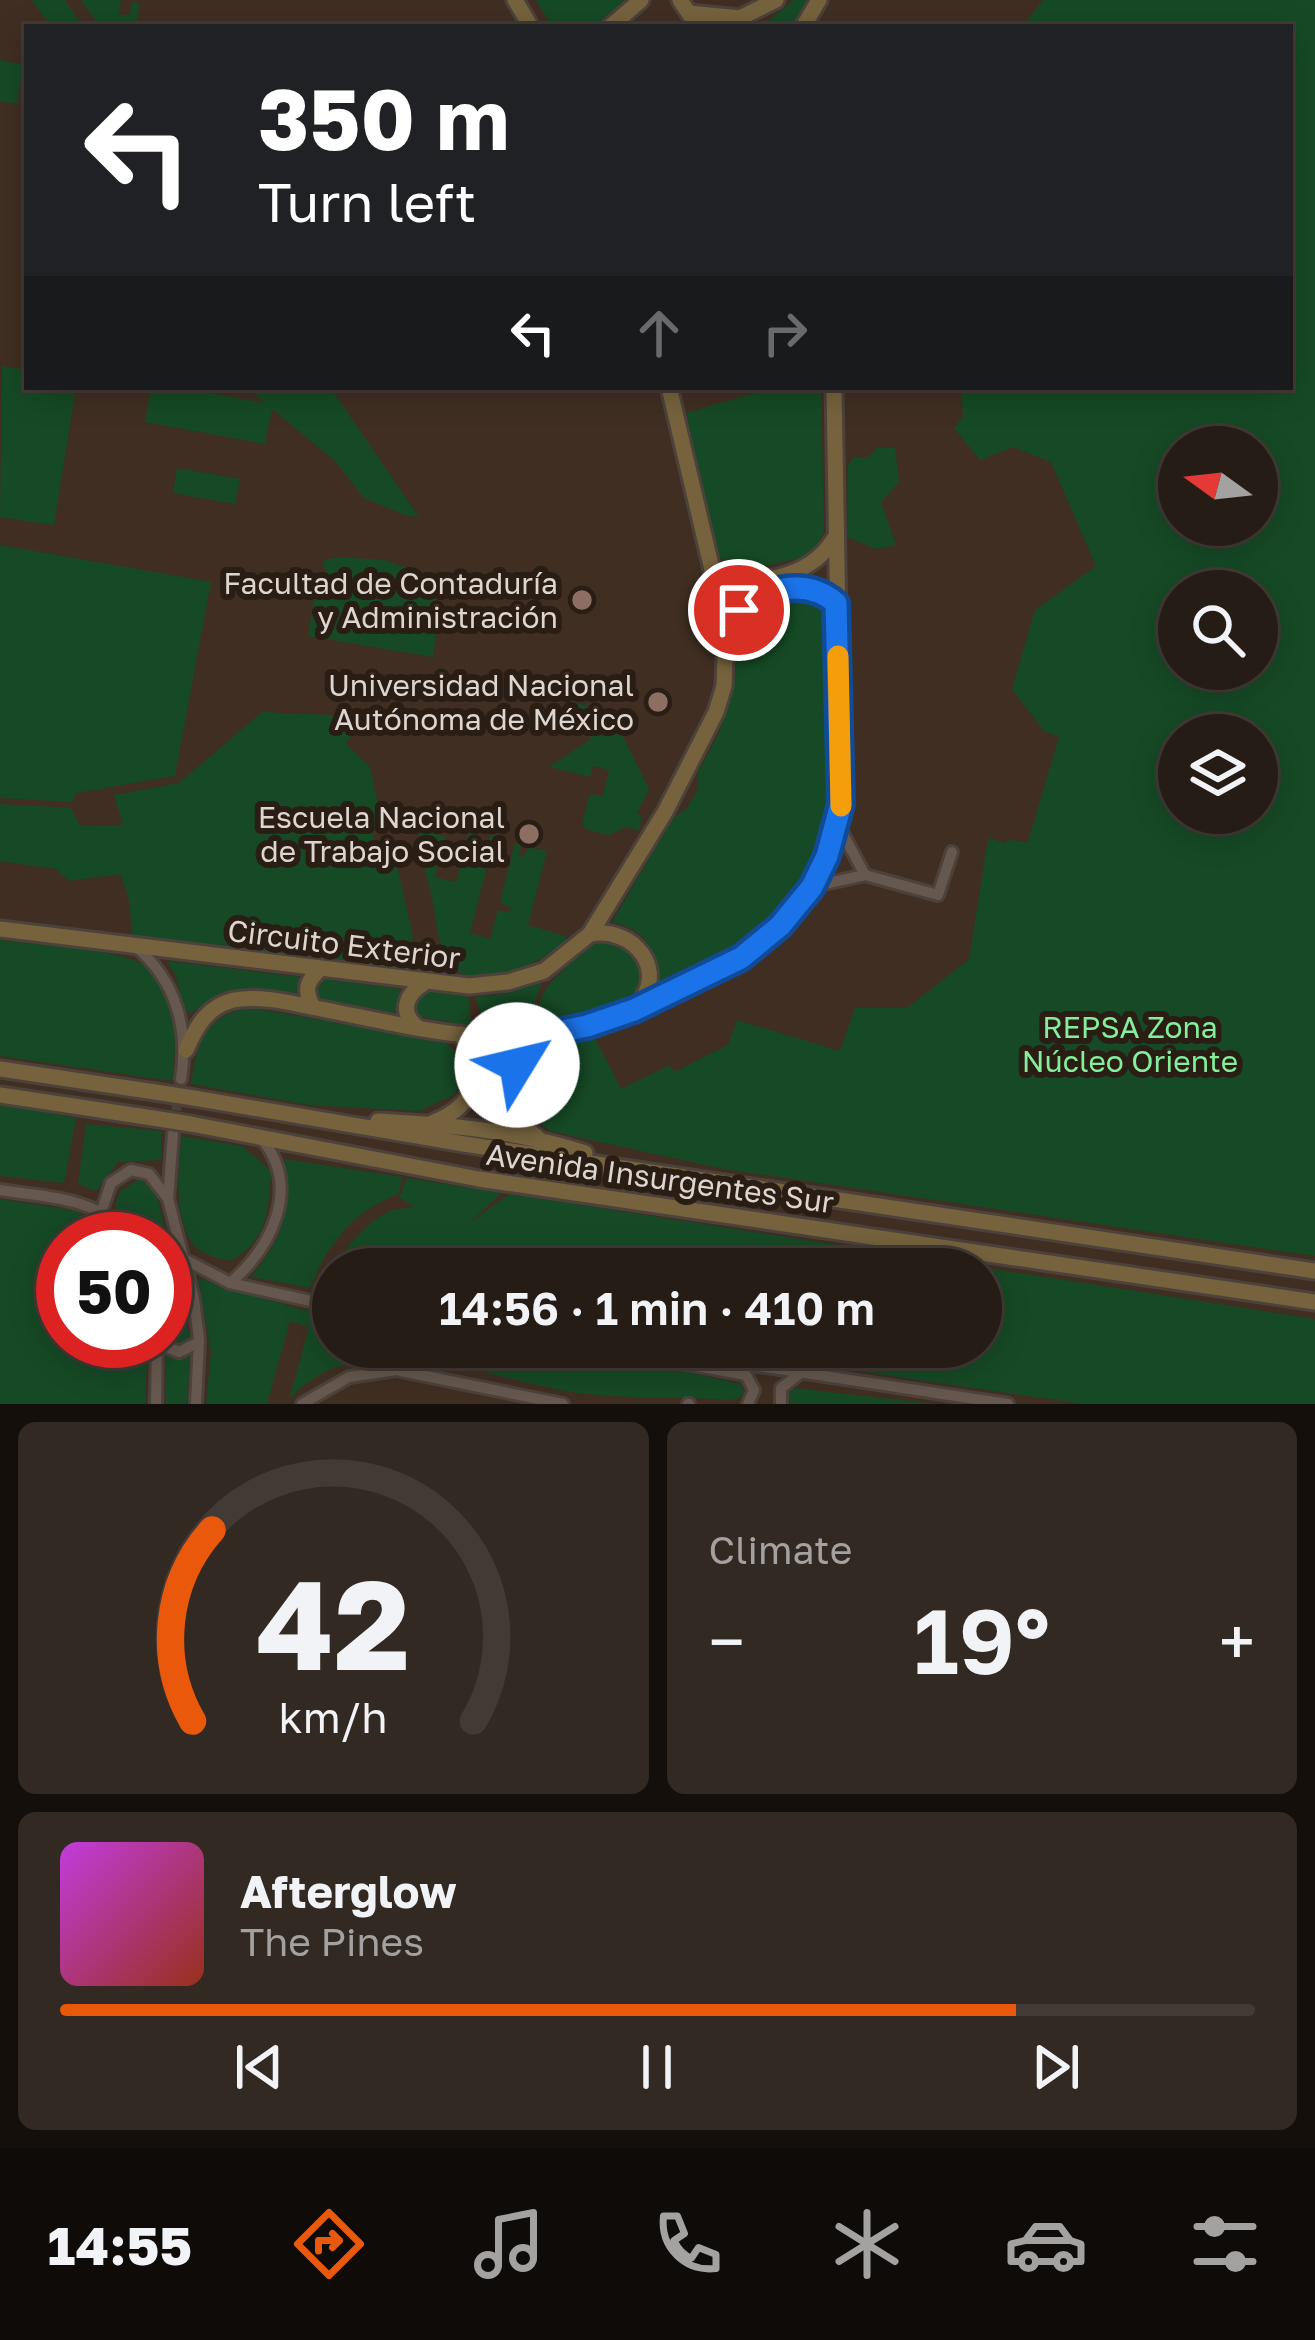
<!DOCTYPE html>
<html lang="en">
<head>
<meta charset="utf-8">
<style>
  body { margin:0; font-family:"Golos Text",sans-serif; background:#322923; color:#f1f3f6; height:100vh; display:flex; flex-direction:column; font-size:45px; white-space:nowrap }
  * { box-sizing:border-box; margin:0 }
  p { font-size:39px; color:#a4a1a1 }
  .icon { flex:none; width:66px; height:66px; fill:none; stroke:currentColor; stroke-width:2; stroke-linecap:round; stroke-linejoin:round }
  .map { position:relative; height:1404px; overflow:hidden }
  .details { display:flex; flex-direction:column; gap:18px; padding:18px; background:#150f0c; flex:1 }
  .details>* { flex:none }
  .hud { position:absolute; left:24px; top:24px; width:1269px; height:366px; border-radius:0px; box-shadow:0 6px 30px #0003,0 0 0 3px #423a35; background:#202124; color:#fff; overflow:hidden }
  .needle { width:78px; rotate:285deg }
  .buttons { position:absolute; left:1158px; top:426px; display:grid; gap:24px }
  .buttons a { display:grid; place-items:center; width:120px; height:120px; border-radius:50%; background:#261c16; box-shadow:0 6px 30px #0003,0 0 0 3px #423a35; font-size:60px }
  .speed { position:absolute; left:36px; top:1212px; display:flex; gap:24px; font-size:60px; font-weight:700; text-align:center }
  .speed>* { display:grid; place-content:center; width:156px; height:156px; border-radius:50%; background:#261c16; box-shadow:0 6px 30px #0003,0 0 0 3px #423a35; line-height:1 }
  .speed .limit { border:18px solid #d22; background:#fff; color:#111 }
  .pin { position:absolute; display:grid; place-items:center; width:102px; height:102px; color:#fff; margin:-51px; border:6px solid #fff; border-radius:50%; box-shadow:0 3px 12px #0007 }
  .me { position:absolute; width:132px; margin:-66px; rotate:54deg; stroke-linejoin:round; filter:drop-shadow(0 0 9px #0008) }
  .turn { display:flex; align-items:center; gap:42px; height:252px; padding:0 36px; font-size:54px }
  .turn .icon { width:156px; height:156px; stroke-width:2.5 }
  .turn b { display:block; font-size:84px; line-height:102px }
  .lanes { display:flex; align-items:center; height:114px; padding:0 36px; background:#0003; justify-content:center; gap:60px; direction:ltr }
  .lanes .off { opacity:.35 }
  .big { font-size:90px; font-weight:600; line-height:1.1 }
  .details .tile { flex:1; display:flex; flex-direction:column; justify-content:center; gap:18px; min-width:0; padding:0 42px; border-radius:18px; background:#322923 }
  .details .dial { align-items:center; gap:0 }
  .dial svg { height:312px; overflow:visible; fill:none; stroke:#423a35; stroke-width:7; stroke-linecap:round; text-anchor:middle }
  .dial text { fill:#f1f3f6; stroke:none }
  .song { display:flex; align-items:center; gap:36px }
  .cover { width:144px; height:144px; border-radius:18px; background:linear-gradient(135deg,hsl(290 70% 55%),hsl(10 70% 35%)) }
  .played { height:12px; border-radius:6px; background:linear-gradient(90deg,#ea580c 80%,#423a35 80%) }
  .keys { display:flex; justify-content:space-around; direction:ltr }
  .heat { display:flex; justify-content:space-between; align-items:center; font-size:66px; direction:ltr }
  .details .tiles { flex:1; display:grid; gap:18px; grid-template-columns:1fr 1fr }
  .tile:last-child { grid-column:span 2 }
  .trip { position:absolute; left:312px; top:1248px; width:690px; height:120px; border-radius:60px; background:#261c16; box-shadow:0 6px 30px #0003,0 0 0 3px #423a35; font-weight:600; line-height:120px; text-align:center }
  .tab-bar { display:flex; height:192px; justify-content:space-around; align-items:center; background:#0f0b09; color:#a4a1a1 }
  .tab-bar .icon { width:84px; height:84px }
  .tab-bar .active { color:#ea580c }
  .tab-bar b { font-size:54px; color:#f1f3f6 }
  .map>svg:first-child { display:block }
  .built { fill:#402e22; fill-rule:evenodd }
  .green { fill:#164a26; fill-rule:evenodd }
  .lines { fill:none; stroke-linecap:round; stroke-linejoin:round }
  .street-tunnel { stroke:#4c4038; stroke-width:10; stroke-dasharray:10 5; stroke-linecap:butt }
  .street-casing { stroke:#4d423b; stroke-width:16 }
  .secondary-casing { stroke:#4d423b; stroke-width:21 }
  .street { stroke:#66584e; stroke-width:10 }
  .secondary { stroke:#76633e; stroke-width:15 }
  .secondary-bridge-casing { stroke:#4d423b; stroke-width:21; stroke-linecap:butt }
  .secondary-bridge { stroke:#76633e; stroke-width:15 }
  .route-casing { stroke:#114b97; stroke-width:30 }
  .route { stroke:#1a73e8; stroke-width:21 }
  .slow { stroke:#f59e0b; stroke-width:21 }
  .education-dot { fill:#8d6e63; stroke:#291d14; stroke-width:4.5 }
  .labels { text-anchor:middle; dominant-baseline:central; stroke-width:12; stroke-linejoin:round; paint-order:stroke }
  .poi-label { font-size:30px; fill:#ddd5cf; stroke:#291d14; text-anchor:end }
  .street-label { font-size:30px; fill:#ddd5cf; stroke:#291d14 }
  .park-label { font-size:30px; fill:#84ee9d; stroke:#291d14 }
</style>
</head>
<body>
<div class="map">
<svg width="1315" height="1404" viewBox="0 0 1315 1404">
  <rect width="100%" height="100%" fill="#33261d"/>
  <!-- built -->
  <path class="built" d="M0,0h1315v1404h-1315zM27,27h1263v360h-1263zM1179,447h78v78h-78zM1179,591h78v78h-78zM1179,735h78v78h-78zM63,1239h102v102h-102zM333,1269h648v78h-648z"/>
  <!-- green -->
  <g class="green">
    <path d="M32,0h33l18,27h-32z"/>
    <path d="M81,0h40l-2,14 10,2 3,-14 7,1 -2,19 15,5h-52z"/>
    <path d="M536,0h91l-35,27h-40z"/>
    <path d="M794,0h13l-15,27h-32z"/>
    <path d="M1043,0h272v1256l-591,-87 -174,-38c-32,-20 -30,-54 -8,-80l53,-13 26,51 49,-24 4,7 54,-27 9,-25 103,31 15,-43h52l62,-49 19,-121 17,5 2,-3 21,2 31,-105 -15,-6 -32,-42 23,-79 61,-44 -45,-104 -38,-15 -33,13 -26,-32 9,-12 -2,-29h329v-360h-268zM1179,447h78v78h-78zM1179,591h78v78h-78zM1179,735h78v78h-78z"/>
    <path d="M0,60l23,5 -6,39 -17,-3z"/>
    <path d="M2,366l25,4v17h49l-22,138 -54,-8z"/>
    <path d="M151,387h27l86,16 -14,-16h80l89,130 -14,-2 -41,-17 -30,-38 -62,-51 -7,35 -120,-22z"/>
    <path d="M775,387h46l3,143 -7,19 -9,7 -70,16 -19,-15 -33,-144z"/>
    <path d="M877,448h18l4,34 -18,20 15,43 -20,4 -29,-12 1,-72 5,-8h15z"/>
    <path d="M177,468l63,11 -5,25 -62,-11z"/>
    <path d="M0,545l211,37 -36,194 -99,17 -4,9 -72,-4z"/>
    <path d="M337,557l47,3 60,20 -11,26 7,2 -7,49 -125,-21 8,-49 13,1 -6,-27z"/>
    <path d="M809,597l16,10 4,9c0,111 27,240 -75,318 -28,22 -65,36 -97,54 5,-33 -12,-60 -45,-66l61,-104 14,-10 10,-17 1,-19 21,-39 16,-55 2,-40 10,-21 16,-9z"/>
    <path d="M567,699l46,17 36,73 -12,24 4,3 -1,15 -13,-4 -19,8 -23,-6 -3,-6 8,-29 13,2 6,-26 -16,-4 -3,11 -41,-10 42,-28z"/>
    <path d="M262,712l91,4 2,7h-7l1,7 7,1 -11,12 25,24 10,48 -8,21 6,7 14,-1 21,95c-20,30 -34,29 -67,29l-213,-24 -4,-42 -9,-26 -51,7 -13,-12 -56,-8v-57l71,4 9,18 43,-1 -9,-30 65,-12z"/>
    <path d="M419,825l1,4 25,8 -10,40 21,5 14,-54 6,2 -2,8 5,8 9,-5 2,-6 5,1 -25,97 20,6 8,-29 9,2 5,-3 -12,-7 15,-59 6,2 -2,9 4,4 6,-11 18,4 -19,74 37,11 4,5c-24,19 -97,57 -121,21 -10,-16 -12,-45 -16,-64 -5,-23 -15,-53 -13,-73z"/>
    <path d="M0,940c34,5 122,8 147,27 32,23 30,80 25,114l-172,-25z"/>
    <path d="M597,940c28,0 62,31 34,58 -20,20 -67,23 -94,28 -6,-40 36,-61 60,-86z"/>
    <path d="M167,961l133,16 -4,17c-42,-7 -70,-5 -105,19l-7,-4 -8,-33z"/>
    <path d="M325,979l75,10 -2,24 -76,-14 -6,-8z"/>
    <path d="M542,982l-15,44h-41l-11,-29 29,-3z"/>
    <path d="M430,990l38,5 3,31 -54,-10 -4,-8 5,-15z"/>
    <path d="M249,1008l194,32 20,20 1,14 -9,20 -36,17 -110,-6 -118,-21c6,-40 13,-69 58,-76z"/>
    <path d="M0,1103l76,15 -12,65 -64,-7z"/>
    <path d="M86,1124l75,7v29l-43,2 -22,29 -18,-7z"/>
    <path d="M182,1136l60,10 29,25c-2,40 -4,70 -41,90 -12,-3 -29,-6 -37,-17 -20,-27 -15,-77 -11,-108z"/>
    <path d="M284,1159l119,18 -5,17c-45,17 -71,51 -88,94l-59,-11c37,-48 37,-58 33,-118z"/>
    <path d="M407,1178l95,15 -34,31 42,-30 805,125v85h-231l-391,-57h288v-78h-648v28l-8,-1c2,-28 35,-70 61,-83 7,-4 20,-5 28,-6l-15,-10z"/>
    <path d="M140,1179l16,12 35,150 -13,7 -12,-3 -1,-106h-24l-26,-34 5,-14z"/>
    <path d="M0,1199l77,12 41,28h-55v102h85l-3,63h-145z"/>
    <path d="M198,1278l101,31 34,4v34h239l169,37 4,9 -7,6 -11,1c-46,-4 -93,-1 -139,-6 -90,-9 -227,-78 -299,6l20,-73 -19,-6 -23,83h-61l5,-51z"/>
    <path d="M165,1354l13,3 12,-3 -3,50h-22z"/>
    <path d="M795,1388l140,16h-144l-4,-9z"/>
  </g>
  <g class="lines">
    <!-- street-tunnel -->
    <path class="street-tunnel" d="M174,1125l7,-46"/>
    <defs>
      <g id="street">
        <path d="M837,823l28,52"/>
        <path d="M811,887l54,-12 73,20 14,-43"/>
        <path d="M136,947c40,34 53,81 45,132"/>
        <path d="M173,1134l-5,65 26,100 5,40 -3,65"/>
        <path d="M0,1190c49,8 98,6 130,49"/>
        <path d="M102,1210l9,-27 20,-13 18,4 17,22"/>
        <path d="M182,1258l48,25 103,23"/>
        <path d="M230,1283c42,-36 72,-96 31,-145"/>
        <path d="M157,1343l22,9 20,-10"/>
        <path d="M634,1347l374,57"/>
        <path d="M662,1353l13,9 71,13 8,15 -6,14"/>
        <path d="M156,1404l1,-63"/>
        <path d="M302,1404l47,-27 47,-7 167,34"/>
        <path d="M688,1404h1"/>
        <path d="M781,1404v-16l17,-13"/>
      </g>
      <g id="secondary">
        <path d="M515,0l16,27"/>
        <path d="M680,0l18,27"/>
        <path d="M689,13l51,5 36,-18"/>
        <path d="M610,27l31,-27"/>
        <path d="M803,27l16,-27"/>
        <path d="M712,572c41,18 98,6 122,-33"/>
        <path d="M726,629c24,-38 74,-57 111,-26"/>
        <path d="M0,929l469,57 39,-4 36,-11 46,-37 75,-122 51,-100 8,-26 2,-57 -57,-242"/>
        <path d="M590,934c44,-8 80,37 46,73"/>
        <path d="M313,1007c-9,-17 -7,-25 7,-38"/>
        <path d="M417,1027c-18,-15 -11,-33 7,-44"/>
        <path d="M186,1050c10,-23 21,-44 48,-50 27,-5 56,3 82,8 53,10 108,24 162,28 107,7 271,-56 332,-147 17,-25 25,-56 31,-85l-7,-417"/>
        <path d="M0,1069l155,23"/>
        <path d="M0,1095l153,23"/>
        <path d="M194,1098l270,46 851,127"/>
        <path d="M378,1121c72,4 137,9 207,32"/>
        <path d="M434,1122c45,-18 48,-50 27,-88"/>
        <path d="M191,1124l288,55 836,123"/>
        <path d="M537,1137c-42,-32 -27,-72 7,-102"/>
      </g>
    </defs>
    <!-- street casing -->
    <use href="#street" class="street-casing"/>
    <!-- secondary casing -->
    <use href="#secondary" class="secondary-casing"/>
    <!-- street -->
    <use href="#street" class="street"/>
    <!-- secondary -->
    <use href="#secondary" class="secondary"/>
    <defs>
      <g id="secondary-bridge">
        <path d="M155,1092l39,6"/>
        <path d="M153,1118l38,6"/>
      </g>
    </defs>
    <!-- secondary-bridge casing -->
    <use href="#secondary-bridge" class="secondary-bridge-casing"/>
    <!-- secondary-bridge -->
    <use href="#secondary-bridge" class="secondary-bridge"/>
  </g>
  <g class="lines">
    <defs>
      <path id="route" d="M517,1065l27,-30 43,-9 47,-16 107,-52 39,-32 32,-39 15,-31 14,-52 -5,-201c-29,-25 -68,-16 -97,7"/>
    </defs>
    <!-- route casing -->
    <use href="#route" class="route-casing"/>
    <!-- route -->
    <use href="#route" class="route"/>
    <!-- slow -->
    <path class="slow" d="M838,656l3,150"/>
  </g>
  <!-- markers -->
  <g class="education-dot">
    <circle cx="582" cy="600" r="12"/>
    <circle cx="658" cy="702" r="12"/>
    <circle cx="529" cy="834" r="12"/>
  </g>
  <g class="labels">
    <!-- poi labels -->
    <g class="poi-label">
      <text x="558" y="583">Facultad de Contaduría<tspan x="558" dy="34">y Administración</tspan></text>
      <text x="634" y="685">Universidad Nacional<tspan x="634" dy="34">Autónoma de México</tspan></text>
      <text x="505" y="817">Escuela Nacional<tspan x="505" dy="34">de Trabajo Social</tspan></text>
    </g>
    <!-- street labels -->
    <g class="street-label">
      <text transform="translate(344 944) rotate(7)">Circuito Exterior</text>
      <text transform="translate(660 1178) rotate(8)">Avenida Insurgentes Sur</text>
    </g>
    <!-- park labels -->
    <g class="park-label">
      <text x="1130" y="1027">REPSA Zona<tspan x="1130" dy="34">Núcleo Oriente</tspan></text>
    </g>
  </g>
</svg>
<div class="buttons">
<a><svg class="needle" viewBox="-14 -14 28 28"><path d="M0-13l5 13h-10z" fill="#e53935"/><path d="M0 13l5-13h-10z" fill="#a4a1a1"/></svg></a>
<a><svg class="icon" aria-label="search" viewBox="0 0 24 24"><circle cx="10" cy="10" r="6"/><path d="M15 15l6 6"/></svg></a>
<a><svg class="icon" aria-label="layers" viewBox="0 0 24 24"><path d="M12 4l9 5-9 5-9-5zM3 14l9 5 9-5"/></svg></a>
</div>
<div class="speed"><div class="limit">50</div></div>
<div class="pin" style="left:739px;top:610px;background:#d93025"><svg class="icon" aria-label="arrive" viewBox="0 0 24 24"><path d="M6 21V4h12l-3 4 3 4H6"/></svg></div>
<svg class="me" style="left:517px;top:1065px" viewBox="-20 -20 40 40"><circle r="19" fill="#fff"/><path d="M0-13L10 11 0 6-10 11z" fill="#1a73e8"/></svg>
<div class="trip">14:56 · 1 min · 410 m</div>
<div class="hud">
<div class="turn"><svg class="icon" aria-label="left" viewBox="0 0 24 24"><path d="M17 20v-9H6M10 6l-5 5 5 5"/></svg><div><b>350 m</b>Turn left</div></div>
<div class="lanes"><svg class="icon" aria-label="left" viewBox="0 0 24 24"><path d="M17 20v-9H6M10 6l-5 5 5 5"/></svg><svg class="icon off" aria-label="ahead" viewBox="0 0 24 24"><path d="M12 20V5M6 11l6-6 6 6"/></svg><svg class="icon off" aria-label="right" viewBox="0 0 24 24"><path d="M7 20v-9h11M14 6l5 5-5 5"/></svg></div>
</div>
</div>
<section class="details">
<div class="tiles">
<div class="tile dial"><svg viewBox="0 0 100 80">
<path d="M14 69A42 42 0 1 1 86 69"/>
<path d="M14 69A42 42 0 0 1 19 20" stroke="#ea580c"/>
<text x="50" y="56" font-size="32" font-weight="700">42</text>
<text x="50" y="72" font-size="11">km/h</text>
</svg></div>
<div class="tile"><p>Climate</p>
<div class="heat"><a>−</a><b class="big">19°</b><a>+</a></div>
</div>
<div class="tile">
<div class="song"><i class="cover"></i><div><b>Afterglow</b><p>The Pines</p></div></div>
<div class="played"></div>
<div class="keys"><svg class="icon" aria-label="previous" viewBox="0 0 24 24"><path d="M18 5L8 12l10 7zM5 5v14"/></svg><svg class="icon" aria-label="pause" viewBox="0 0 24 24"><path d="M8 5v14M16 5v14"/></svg><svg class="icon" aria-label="next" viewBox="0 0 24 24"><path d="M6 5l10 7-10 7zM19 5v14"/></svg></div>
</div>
</div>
</section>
<nav class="tab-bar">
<b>14:55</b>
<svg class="icon active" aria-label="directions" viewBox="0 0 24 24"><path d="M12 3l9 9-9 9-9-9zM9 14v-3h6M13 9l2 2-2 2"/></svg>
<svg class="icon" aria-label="music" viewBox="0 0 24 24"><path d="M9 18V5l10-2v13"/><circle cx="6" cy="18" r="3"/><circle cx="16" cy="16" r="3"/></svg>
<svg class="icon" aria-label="phone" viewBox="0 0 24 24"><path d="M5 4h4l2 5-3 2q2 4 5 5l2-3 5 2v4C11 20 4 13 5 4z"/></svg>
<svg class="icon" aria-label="climate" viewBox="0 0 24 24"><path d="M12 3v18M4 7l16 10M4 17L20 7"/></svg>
<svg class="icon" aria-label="car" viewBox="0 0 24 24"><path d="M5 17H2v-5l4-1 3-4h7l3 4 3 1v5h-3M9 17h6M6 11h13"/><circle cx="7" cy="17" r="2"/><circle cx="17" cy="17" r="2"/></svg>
<svg class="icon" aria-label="filters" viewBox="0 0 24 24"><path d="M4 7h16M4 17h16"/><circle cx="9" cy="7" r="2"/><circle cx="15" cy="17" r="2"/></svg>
</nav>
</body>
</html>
